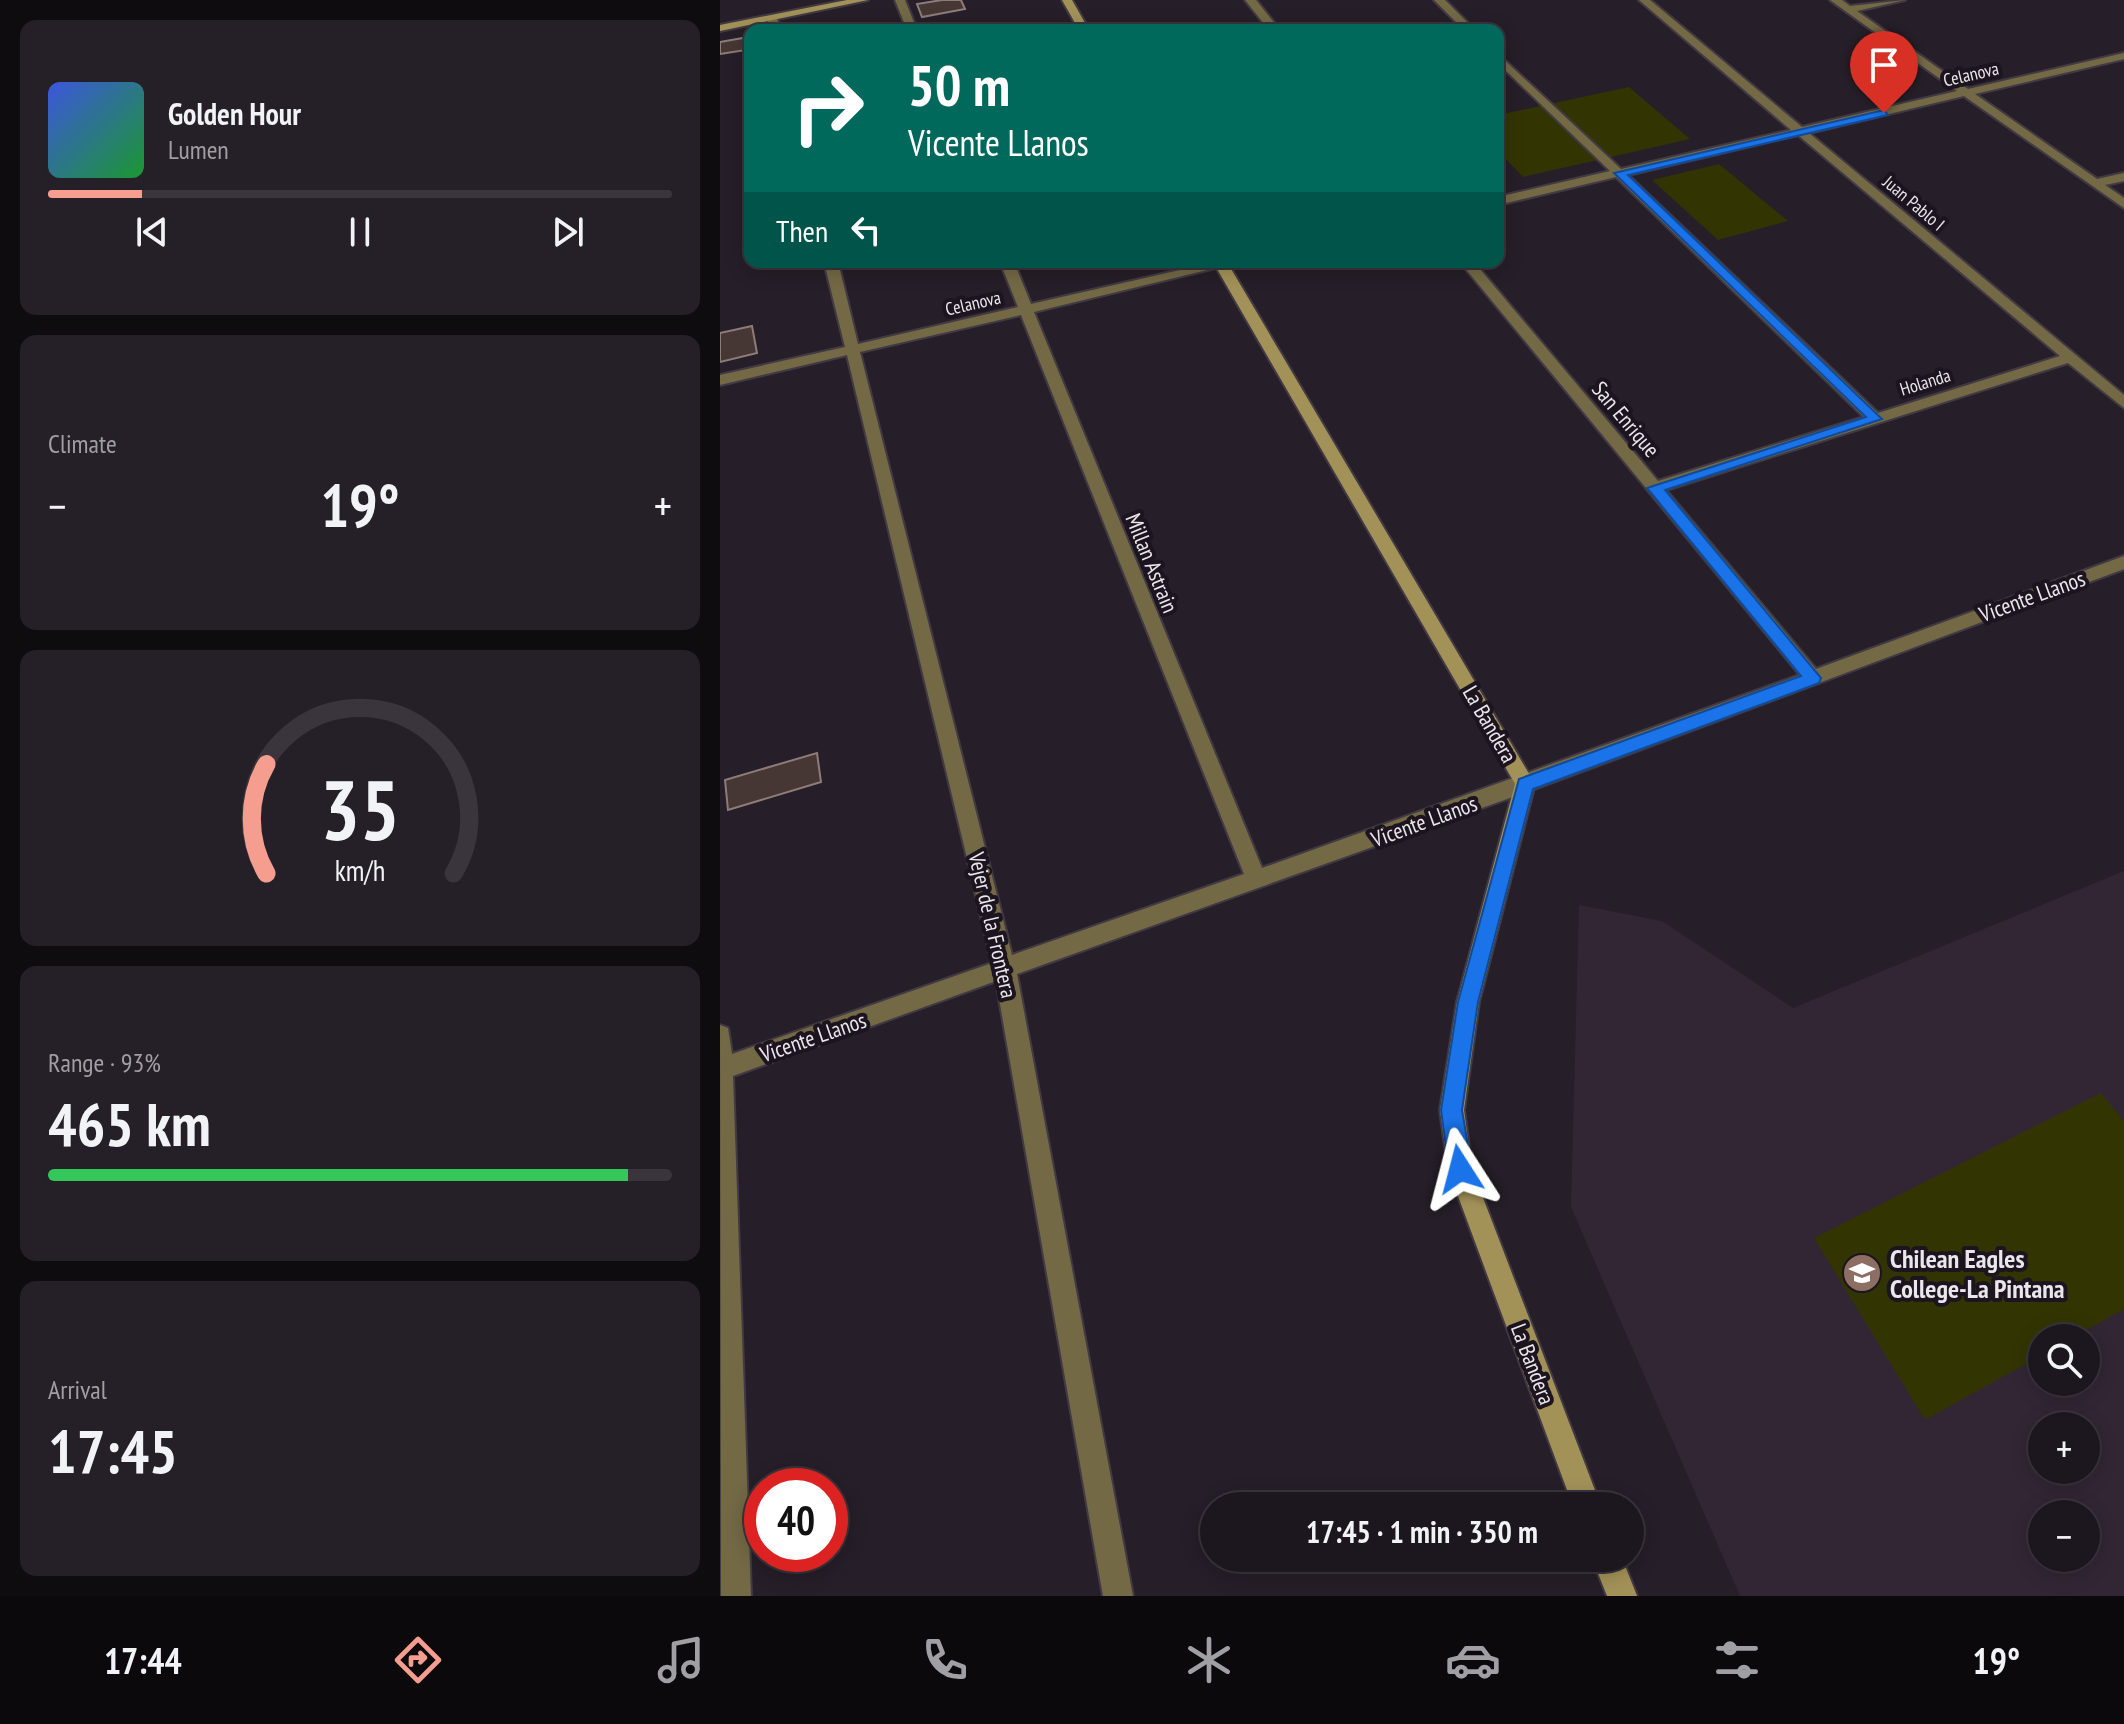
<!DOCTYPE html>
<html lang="en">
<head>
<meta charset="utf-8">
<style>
  body { margin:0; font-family:"PT Sans Narrow",sans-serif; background:#251f27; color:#f1f3f6; height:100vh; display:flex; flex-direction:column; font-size:30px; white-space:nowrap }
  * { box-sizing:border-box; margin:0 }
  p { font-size:26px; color:#a09fa4 }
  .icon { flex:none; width:44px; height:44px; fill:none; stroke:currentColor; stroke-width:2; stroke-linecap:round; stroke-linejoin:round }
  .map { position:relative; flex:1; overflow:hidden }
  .panel { display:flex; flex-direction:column; gap:20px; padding:20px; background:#0f0c10; width:720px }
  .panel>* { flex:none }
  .banner { position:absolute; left:24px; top:24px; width:760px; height:244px; border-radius:16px; box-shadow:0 4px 20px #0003,0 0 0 2px #3a353c; background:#00695c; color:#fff; overflow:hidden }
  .controls { position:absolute; left:1308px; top:1324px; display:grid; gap:16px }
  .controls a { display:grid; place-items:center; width:72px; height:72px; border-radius:50%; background:#1c161e; box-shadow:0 4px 20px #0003,0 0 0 2px #3a353c; font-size:40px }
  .speed { position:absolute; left:24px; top:1468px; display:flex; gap:16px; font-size:40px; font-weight:700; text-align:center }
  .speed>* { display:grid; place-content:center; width:104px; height:104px; border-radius:50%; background:#1c161e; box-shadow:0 4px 20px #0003,0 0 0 2px #3a353c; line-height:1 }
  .speed .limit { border:12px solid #d22; background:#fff; color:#111 }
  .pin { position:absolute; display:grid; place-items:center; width:68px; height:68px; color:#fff; margin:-82px -34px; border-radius:50% 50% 50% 0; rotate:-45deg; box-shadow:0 0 8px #0007 }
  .pin .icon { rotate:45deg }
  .me { position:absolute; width:88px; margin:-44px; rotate:351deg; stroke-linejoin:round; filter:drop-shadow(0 0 6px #0008) }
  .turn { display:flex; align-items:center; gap:28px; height:168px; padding:0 32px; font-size:36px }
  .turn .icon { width:104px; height:104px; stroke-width:2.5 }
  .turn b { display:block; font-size:56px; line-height:68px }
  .then { display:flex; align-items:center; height:76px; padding:0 32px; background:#0003; gap:16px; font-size:30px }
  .big { font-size:60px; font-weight:700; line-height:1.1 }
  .panel .tile { flex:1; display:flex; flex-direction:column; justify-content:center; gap:12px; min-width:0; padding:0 28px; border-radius:16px; background:#251f27 }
  .panel .dial { align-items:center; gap:0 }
  .dial svg { height:208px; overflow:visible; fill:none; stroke:#3a353c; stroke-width:7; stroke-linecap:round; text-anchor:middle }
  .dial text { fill:#f1f3f6; stroke:none }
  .song { display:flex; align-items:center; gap:24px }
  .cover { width:96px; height:96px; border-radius:12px; background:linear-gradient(135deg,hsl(230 70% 55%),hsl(130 70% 35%)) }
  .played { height:8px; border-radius:4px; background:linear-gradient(90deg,#f59d8f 15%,#3a353c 15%) }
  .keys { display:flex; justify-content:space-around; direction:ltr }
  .heat { display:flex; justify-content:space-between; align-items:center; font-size:44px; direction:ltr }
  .charge { height:12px; border-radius:6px; background:linear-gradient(90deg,#34c759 93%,#3a353c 0) }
  .trip { position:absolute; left:480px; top:1492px; width:444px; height:80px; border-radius:40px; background:#1c161e; box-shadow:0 4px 20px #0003,0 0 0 2px #3a353c; font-weight:700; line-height:80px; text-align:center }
  .dock { display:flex; height:128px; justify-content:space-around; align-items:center; background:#0b090c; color:#a09fa4 }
  .dock .icon { width:56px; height:56px }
  .dock .active { color:#f59d8f }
  .dock b { font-size:36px; color:#f1f3f6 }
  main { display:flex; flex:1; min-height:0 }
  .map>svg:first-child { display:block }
  .built { fill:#322634; fill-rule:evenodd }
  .green { fill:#323502 }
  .building { fill:#463734; stroke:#8d7c78; stroke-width:2 }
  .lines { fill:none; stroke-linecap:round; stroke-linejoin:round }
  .street-casing { stroke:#423a43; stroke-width:4 }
  .secondary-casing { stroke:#423a43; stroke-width:4 }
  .street { fill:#736945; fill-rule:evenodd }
  .secondary { fill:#a39258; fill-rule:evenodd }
  .route { fill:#1a73e8; stroke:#114b97; stroke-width:2 }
  .labels { text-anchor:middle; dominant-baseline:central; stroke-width:8; stroke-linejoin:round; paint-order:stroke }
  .far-street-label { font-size:18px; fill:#ebe6ec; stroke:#1c141e }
  .street-label { font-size:22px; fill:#ebe6ec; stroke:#1c141e }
  .near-poi-label { font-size:26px; font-weight:bold; fill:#ebe6ec; stroke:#1c141e; text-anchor:start }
</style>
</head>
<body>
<main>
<section class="panel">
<div class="tile">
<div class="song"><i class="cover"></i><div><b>Golden Hour</b><p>Lumen</p></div></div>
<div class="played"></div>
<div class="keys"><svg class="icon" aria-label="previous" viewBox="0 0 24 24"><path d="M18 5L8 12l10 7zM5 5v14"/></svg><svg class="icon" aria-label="pause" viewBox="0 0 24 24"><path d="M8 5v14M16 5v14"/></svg><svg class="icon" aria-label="next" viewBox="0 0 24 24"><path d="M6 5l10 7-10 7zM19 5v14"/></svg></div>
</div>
<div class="tile"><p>Climate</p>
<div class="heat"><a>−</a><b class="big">19°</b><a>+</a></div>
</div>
<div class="tile dial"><svg viewBox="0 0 100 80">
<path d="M14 69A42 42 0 1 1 86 69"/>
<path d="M14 69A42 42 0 0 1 14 27" stroke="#f59d8f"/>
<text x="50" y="56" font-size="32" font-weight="700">35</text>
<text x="50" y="72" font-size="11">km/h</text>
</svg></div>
<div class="tile"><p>Range · 93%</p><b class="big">465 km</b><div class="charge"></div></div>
<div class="tile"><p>Arrival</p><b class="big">17:45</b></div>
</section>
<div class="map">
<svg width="1404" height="1596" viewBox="0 0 1404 1596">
  <rect width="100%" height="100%" fill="#261e28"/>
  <!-- built -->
  <path class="built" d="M1404,871v725h-384l-169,-389 8,-302 83,16 131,87zM1322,1338h44v44h-44zM1322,1426h44v44h-44zM1322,1514h44v44h-44z"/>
  <!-- green -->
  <g class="green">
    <path d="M909,87l61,52 -167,38 -25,-26v-36z"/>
    <path d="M999,164l69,57 -70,19 -66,-60z"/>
    <path d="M1381,1093l23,28v188l-52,29h-30v17l-117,65 -111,-182z"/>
  </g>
  <!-- building -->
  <g class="building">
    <path d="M222,0h19l4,9 -43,8 -5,-13z"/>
    <path d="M23,38l3,12 -26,4v-12z"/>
    <path d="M32,326l5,27 -37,9v-29z"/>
    <path d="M97,753l4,29 -93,28 -3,-30z"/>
  </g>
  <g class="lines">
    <defs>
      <g id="street">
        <path d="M175,0h10l12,30h-10z"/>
        <path d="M525,0h11l24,30h-11z"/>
        <path d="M714,0h11l30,30h-11z"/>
        <path d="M919,0h11l152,127 155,-36 -127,-91h12l8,6 55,-6 -48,11 111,78 156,-36v6l-149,35 122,85 27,-6v8l-19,4 19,13v10l-160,-112 -155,37 315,262v13l-56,-45 -402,127 150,179 308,-113v13l-592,221 -515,184 116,622h-30l-107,-615 -263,95 18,520h-30l-1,-571 8,3 4,26 260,-91 -145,-608 -127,30v-10l125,-28 -21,-85h14l20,82 160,-37 -18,-45h14l17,42 184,-42h25l-206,50 228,556 538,-193 -340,-413h14l184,219 206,-64 -248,-240 -118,28v-8l112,-26 -112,-108v-9l123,115 170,-39zM1078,135l262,221 -182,57 -250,-238zM301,315l223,559 -232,81 -152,-603z"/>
        <path d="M52,15l5,3 3,12h-10l-3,-12z"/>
      </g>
      <g id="secondary">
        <path d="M127,0h21l-148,31v-6z"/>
        <path d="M342,0h10l17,30h-10z"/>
        <path d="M493,262h14l308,522 -56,218 -15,108 8,59 129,337h-28l-125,-337 -8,-59 17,-108 58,-218z"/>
        <path d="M872,1558h30l15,38h-30z"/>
      </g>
    </defs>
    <!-- street casing -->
    <use href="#street" class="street-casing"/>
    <!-- secondary casing -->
    <use href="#secondary" class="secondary-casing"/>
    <!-- street -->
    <use href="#street" class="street"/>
    <!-- secondary -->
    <use href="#secondary" class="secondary"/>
  </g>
  <!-- route -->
  <path class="route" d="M1164,110l4,5 -260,60 254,244 -217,71 156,188 -2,5 -286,106 -55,213 -16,108 10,59 -4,7 -8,4 -7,-4 -4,-7 -8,-59 17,-108 61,-223 282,-103 -154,-188 219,-71 -252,-244z"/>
  <!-- icons -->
  <defs>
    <symbol id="school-disc" viewBox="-11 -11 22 22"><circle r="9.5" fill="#8d6e63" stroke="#1c141e"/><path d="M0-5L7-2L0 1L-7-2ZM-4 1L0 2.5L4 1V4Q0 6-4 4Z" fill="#fff"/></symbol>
  </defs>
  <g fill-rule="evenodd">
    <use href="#school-disc" x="1120" y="1251" width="44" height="44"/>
  </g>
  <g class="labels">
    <!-- far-street labels -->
    <g class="far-street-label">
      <text transform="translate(1251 74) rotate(-13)">Celanova</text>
      <text transform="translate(1194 203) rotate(40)">Juan Pablo I</text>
      <text transform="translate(253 303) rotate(-13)">Celanova</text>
      <text transform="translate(1205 382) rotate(-17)">Holanda</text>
    </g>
    <!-- street labels -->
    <g class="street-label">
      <text transform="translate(906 419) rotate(50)">San Enrique</text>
      <text transform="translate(432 563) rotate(68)">Millan Astrain</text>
      <text transform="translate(1312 596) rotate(-20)">Vicente Llanos</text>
      <text transform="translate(770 724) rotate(60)">La Bandera</text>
      <text transform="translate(704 821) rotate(-20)">Vicente Llanos</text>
      <text transform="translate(273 925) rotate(77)">Vejer de la Frontera</text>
      <text transform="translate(93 1037) rotate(-19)">Vicente Llanos</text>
      <text transform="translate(813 1364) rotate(69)">La Bandera</text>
    </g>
    <!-- near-poi labels -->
    <g class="near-poi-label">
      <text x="1170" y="1258">Chilean Eagles<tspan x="1170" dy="30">College-La Pintana</tspan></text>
    </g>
  </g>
</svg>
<div class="controls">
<a><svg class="icon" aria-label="search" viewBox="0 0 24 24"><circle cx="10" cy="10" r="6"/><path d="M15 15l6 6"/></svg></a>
<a>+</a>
<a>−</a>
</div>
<div class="speed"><div class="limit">40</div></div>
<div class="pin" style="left:1164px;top:113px;background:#d93025"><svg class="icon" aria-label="arrive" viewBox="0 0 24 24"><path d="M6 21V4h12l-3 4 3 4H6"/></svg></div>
<svg class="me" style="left:740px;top:1169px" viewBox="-20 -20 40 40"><path d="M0-17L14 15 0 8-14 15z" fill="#1a73e8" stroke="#fff" stroke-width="4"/></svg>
<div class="trip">17:45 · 1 min · 350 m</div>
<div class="banner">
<div class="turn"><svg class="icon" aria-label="right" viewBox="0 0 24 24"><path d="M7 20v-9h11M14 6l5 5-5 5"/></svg><div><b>50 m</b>Vicente Llanos</div></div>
<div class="then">Then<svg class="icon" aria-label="left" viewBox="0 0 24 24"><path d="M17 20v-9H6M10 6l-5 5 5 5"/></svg></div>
</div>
</div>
</main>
<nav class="dock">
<b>17:44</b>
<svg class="icon active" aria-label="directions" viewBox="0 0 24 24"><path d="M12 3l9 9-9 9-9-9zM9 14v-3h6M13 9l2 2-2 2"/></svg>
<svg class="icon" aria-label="music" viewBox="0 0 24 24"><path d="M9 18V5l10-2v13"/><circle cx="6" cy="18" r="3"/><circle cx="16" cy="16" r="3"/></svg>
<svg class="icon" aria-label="phone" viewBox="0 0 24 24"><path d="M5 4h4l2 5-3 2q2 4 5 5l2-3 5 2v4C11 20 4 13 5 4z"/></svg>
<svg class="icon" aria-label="climate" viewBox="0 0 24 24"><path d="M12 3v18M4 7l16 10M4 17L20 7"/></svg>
<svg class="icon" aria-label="car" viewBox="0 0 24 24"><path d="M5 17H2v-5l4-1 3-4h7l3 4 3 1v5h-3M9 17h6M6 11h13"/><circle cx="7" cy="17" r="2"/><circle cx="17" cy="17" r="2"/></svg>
<svg class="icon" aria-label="filters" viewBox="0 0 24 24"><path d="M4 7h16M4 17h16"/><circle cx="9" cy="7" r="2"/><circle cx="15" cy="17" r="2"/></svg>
<b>19°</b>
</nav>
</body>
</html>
